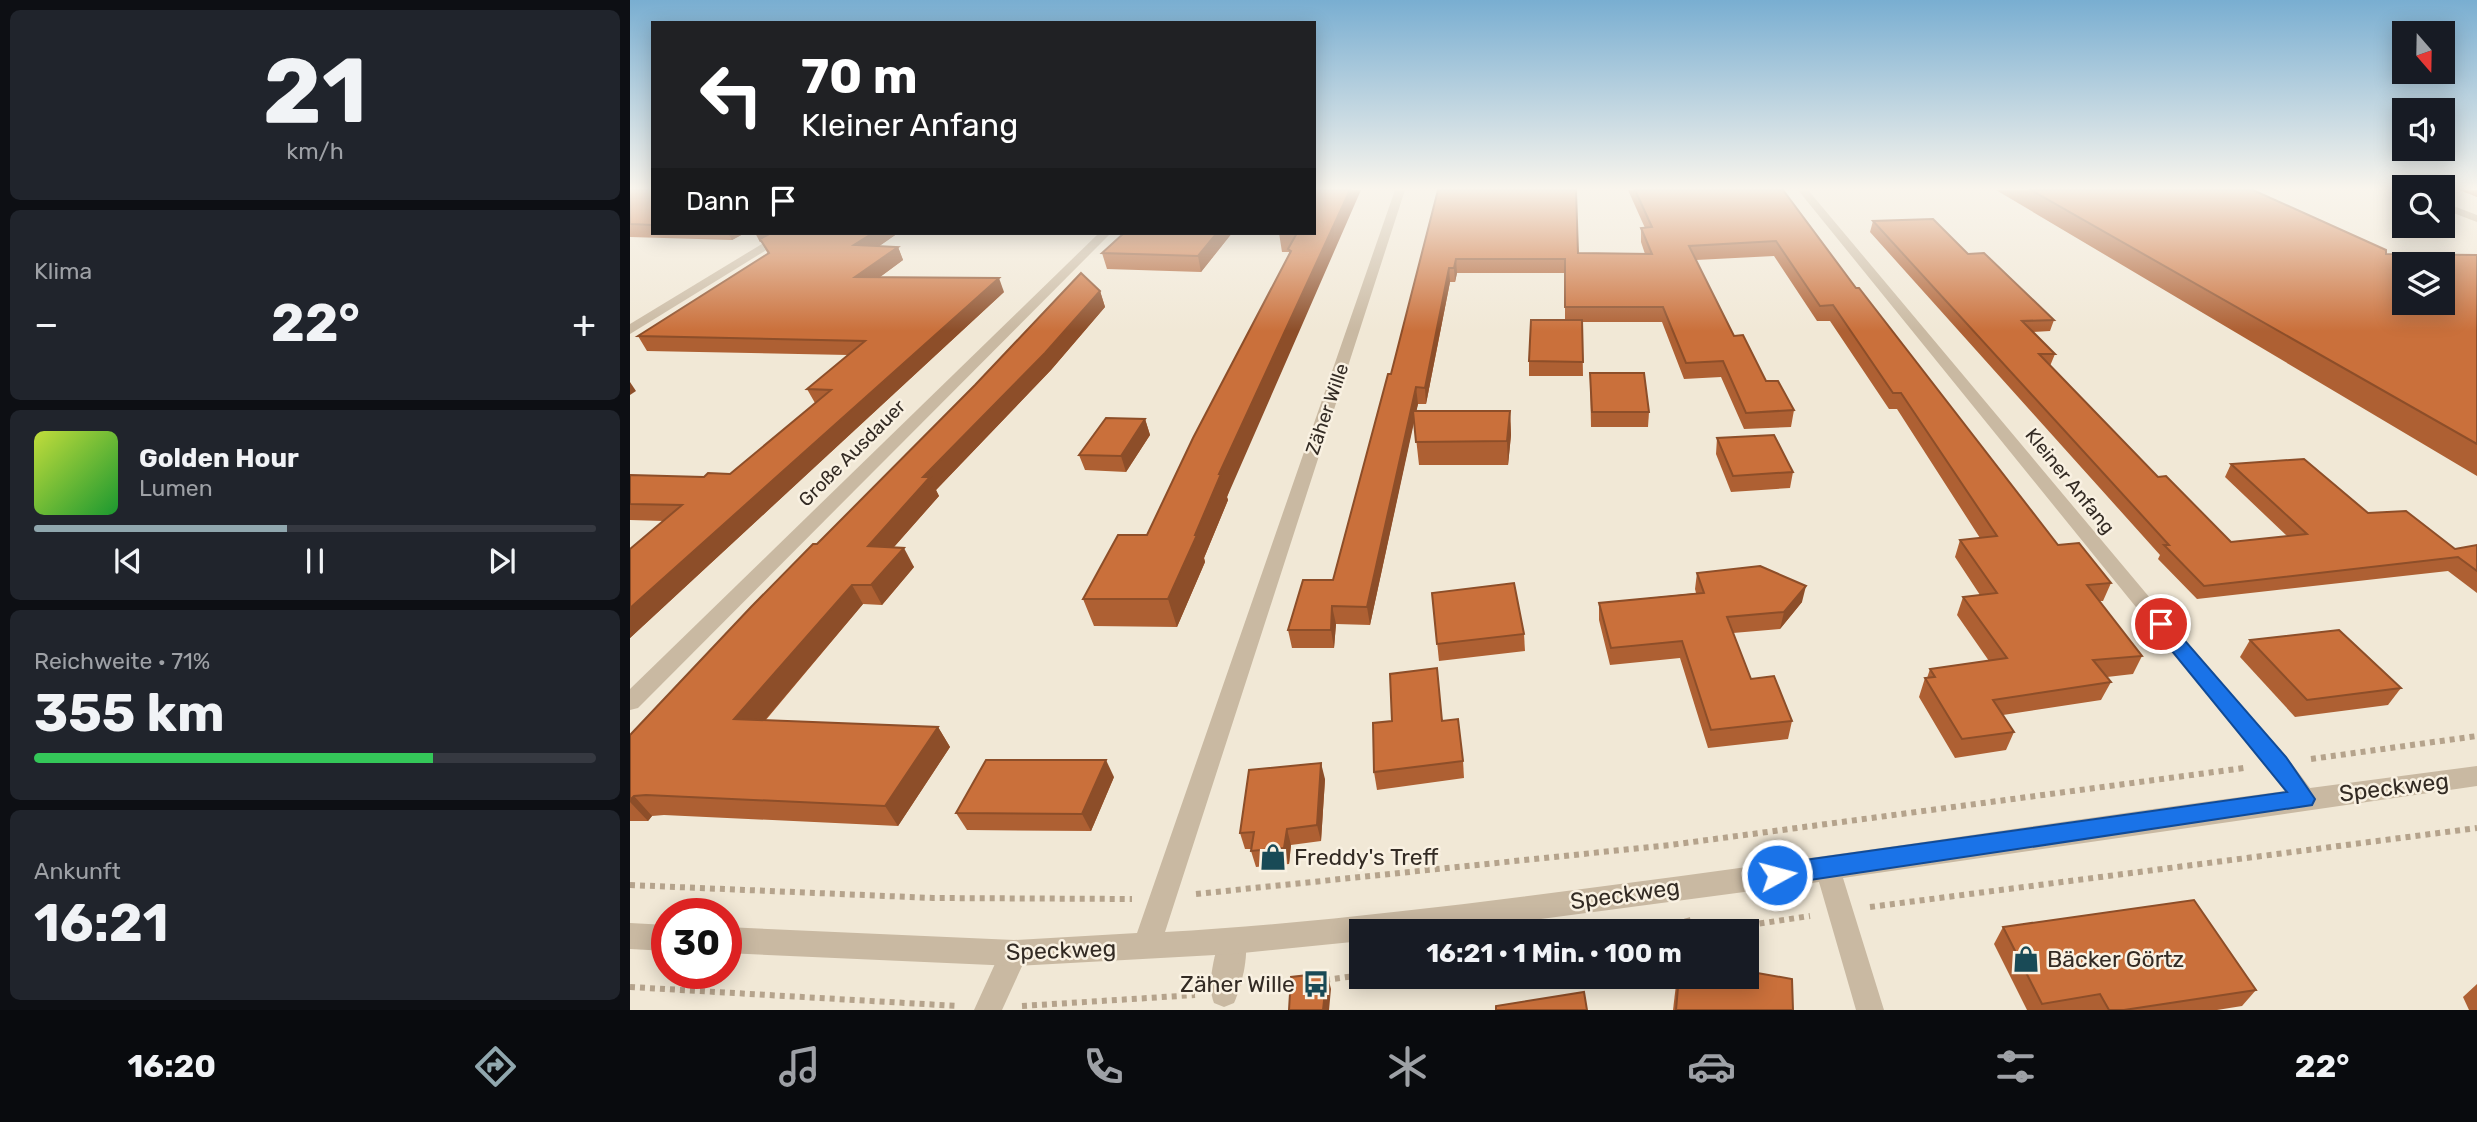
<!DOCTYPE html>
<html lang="de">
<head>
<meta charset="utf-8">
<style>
  body { margin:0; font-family:Rubik,sans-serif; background:#20242c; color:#f1f3f6; height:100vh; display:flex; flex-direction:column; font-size:26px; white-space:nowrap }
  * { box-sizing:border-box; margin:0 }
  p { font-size:23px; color:#9ea1a6 }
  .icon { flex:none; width:38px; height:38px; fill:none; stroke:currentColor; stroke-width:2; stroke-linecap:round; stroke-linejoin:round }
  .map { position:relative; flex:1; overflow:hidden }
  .side { display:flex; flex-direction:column; gap:10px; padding:10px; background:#0d0f14; width:630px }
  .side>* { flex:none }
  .banner { position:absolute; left:21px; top:21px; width:665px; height:214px; border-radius:0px; box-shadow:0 4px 18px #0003; background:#202124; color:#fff; overflow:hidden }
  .needle { width:46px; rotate:160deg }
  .fabs { position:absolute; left:1762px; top:21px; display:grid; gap:14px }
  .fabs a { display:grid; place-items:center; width:63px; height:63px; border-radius:0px; background:#171b24; box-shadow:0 4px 18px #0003; font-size:35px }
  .speed { position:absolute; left:21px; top:898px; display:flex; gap:14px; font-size:35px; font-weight:700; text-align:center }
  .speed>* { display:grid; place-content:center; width:91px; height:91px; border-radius:50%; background:#171b24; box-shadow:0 4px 18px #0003; line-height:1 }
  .speed .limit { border:10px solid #d22; background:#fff; color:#111 }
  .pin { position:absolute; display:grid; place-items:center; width:60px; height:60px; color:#fff; margin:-30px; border:4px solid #fff; border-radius:50%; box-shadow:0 2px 7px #0007 }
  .me { position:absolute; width:77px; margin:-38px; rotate:83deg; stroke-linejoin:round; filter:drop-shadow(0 0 5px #0008) }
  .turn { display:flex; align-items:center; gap:24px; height:147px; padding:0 35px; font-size:32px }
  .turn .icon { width:91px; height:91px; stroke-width:2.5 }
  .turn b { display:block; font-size:49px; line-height:60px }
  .then { display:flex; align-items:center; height:66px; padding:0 35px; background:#0003; gap:14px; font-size:26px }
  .big { font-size:52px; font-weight:700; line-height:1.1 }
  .side .tile { flex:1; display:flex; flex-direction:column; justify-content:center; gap:10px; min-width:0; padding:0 24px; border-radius:10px; background:#20242c }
  .side .dial { align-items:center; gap:0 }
  .dial b { font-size:91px; line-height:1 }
  .song { display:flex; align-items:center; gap:21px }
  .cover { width:84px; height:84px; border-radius:10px; background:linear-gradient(135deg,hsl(70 70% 55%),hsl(130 70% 35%)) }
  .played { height:7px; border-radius:4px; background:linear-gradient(90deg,#90a7ae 45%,#363941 45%) }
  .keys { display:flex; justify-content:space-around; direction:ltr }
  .heat { display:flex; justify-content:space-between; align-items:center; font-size:38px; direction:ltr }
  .charge { height:10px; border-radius:5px; background:linear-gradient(90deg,#34c759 71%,#363941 0) }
  .trip { position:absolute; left:719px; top:919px; width:410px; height:70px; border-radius:0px; background:#171b24; box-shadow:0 4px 18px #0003; font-weight:700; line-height:70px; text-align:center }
  .menu { display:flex; height:112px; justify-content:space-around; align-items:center; background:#090b0e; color:#9ea1a6 }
  .menu .icon { width:49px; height:49px }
  .menu .selected { color:#90a7ae }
  .menu b { font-size:32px; color:#f1f3f6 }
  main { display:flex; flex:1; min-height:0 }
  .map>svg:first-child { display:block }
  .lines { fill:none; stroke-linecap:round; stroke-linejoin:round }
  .path { stroke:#b5a38c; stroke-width:6; stroke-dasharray:5 5; stroke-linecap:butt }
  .service { fill:#c9b9a2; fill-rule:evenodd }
  .minor { fill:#c9b9a2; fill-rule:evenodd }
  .wall { fill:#ae6033 }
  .shaded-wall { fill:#8d4e29 }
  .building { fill:#ca703b; stroke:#8d4e29; stroke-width:2; fill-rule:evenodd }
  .route { fill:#1a73e8; stroke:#114b97; stroke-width:2 }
  .labels { text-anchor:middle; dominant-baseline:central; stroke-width:5; stroke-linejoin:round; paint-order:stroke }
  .street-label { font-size:19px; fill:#332b24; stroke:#f9f1e2 }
  .near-street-label { font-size:23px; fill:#332b24; stroke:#f9f1e2 }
  .near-poi-label { font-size:23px; fill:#332b24; stroke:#f9f1e2; text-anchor:start }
</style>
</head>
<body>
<main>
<section class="side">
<div class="tile dial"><b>21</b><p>km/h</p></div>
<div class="tile"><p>Klima</p>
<div class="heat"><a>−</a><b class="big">22°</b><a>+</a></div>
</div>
<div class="tile">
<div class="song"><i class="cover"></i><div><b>Golden Hour</b><p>Lumen</p></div></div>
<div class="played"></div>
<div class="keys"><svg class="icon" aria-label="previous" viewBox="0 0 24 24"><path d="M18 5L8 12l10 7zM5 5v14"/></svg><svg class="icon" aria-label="pause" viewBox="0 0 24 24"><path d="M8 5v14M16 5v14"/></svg><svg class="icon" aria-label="next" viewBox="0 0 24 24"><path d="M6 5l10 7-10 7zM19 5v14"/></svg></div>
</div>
<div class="tile"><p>Reichweite · 71%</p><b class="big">355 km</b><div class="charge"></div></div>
<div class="tile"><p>Ankunft</p><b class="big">16:21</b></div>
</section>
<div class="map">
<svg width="1847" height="1010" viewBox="0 0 1847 1010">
  <rect width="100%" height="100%" fill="#f1e8d6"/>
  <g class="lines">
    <!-- path -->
    <g class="path">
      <path d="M1681,759l166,-23"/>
      <path d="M0,885l303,13 199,1"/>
      <path d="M566,894l474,-49 574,-77"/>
      <path d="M1240,907l607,-79"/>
      <path d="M1057,918l3,13"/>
      <path d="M1080,931l100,-15"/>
      <path d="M695,980l37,-5"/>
      <path d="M0,987l328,19"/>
      <path d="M630,988l36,-4"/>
      <path d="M392,1006l173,-11"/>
    </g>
    <!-- service -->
    <g class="service">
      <path d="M1813,202l34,13v7l-34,-13z"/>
      <path d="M603,928l10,4c8,18 -1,53 -9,71l-10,4 -10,-4c-8,-19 1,-53 9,-71z"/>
      <path d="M384,940l10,4 4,9 -26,57h-28l30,-66z"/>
    </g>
    <!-- minor -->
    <g class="minor">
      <path d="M765,190h10l-240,742c139,-8 279,-25 417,-43 235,-30 469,-67 703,-98l-487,-601h10l430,513 48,53 24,32 167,-22v20l-634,92 41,132h-28l-37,-128 -368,49h-89v10l-129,13 -219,12 -288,-13v-26l288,13 123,-7z"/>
      <path d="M150,233h14l-164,101v-10z"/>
      <path d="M469,233h12l-473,475 -8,2v-21z"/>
      <path d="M0,923l37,2v26l-37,-2z"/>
    </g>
  </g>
  <!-- wall -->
  <g class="wall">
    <path d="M0,190h23v43h92l-13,7 -102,-3z"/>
    <path d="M808,190l140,63 67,1 -4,-12v-14h4l-17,-38h155l73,98 202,257 53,38 -8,18h-4l43,55 -9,18 -26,3 4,5 -10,18 -98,15 11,17 -8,18 -51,8 -36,-61 6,-19h2l3,-9 59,-8 -32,-46 6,-18 17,-2 -25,-38 5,-17 20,-2 -83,-129h-8l-59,-88h-13l-43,-65 -78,4 38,76 32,45 28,29 -3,17 -47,2 -23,-52 -37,2 -22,-57h-80l1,54h-54v-15l36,-41v-47h-108l-2,9h-5l-24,122h-8l-2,7h94l1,24 -3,30h-89l-5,-45 -44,205 -34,-1 -2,24h-42l-4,-18 45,-50 58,-206z"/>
    <path d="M1366,190h257l133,64 91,1v221z"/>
    <path d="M1829,190h18v7z"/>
    <path d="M1243,221l95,33 86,66 -4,11 -17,1 22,22 -5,12 108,111 73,65 56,-6 -62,-59 6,-13 137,49 87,36 22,-4v48l-29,-22 -251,28 -39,-40 2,-4 -290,-323z"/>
    <path d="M125,233h143l-19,13 19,1 5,13 -23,17 124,15 -374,346v-89l34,-28 -34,-1v-45l74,2 26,-3 85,-71 -8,-14 41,-34 -201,-4 -9,-15 130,-82 -7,-13 -1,1z"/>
    <path d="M602,233l-31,39 -94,-3 -5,-16z"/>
    <path d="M649,233h35l-87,264 1,3 -24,58 1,4 -28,65 -83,-1 -11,-27 64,-64 142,-281v-2h-7z"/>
    <path d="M470,291l5,16 -54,63 -115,120 3,6 -45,51 20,20 -32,38 -19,-1 -98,117 173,6 12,20 -52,79 -234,-11 -12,1 -4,5h-18v-86l187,-191z"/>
    <path d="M960,373l59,39 -1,15h-57z"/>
    <path d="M515,419l5,16 -24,37 -41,-2 -6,-15z"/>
    <path d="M1087,438l76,34 -3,16 -59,4 -15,-38z"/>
    <path d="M1067,573l105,29 -22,27 -47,4 18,46 41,42 -4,18 -80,9 -28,-90 -70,7 -11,-45v-17l97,-10 -1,-4z"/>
    <path d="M802,593l92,41 1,17 -86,10z"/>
    <path d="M1620,640l151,48 -13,17 -93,12 -55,-60z"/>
    <path d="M812,721l21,40 1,17 -87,12 -3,-18z"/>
    <path d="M484,777l-23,54 -124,-1 -11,-17z"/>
    <path d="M695,779l-4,62 -30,4 -2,19 -33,3 -5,-16v-2h-6l-5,-16z"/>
    <path d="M1373,927l253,63 -14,16 -25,4h-190l-33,-66z"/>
    <path d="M1047,976h69l47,34h-120z"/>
    <path d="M1847,984v26h-8l-6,-13z"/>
  </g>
  <!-- shaded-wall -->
  <g class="shaded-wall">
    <path d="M720,190h11l-134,307 1,3 -24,58 1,4 -28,65 -9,-28 51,-125z"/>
    <path d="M98,233h17l-13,7z"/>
    <path d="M126,233h20l-16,9z"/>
    <path d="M243,233h25l-37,26 -7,-14z"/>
    <path d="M587,233h15l-31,39 -3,-16z"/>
    <path d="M268,247l5,13 -42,31 -6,-14z"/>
    <path d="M826,259l1,14 -2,9 -1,-14z"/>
    <path d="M819,268l1,14 -24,122 -1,-16z"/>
    <path d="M369,278l5,14 -374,346v-30z"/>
    <path d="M470,291l5,16 -54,63 -115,120 3,6 -61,69 -10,-19 55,-69z"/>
    <path d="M0,382l6,9 -6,4z"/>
    <path d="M786,387l2,17 -48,221 -3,-18z"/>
    <path d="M880,411l1,24 -3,30 -1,-24z"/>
    <path d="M515,419l5,16 -24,37 -5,-16z"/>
    <path d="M274,548l10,19 -32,38 -11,-20z"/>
    <path d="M222,585l11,19 -114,135 -15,-20z"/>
    <path d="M1176,586l-4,16 -22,27 4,-17z"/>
    <path d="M702,606l4,18 -2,24 -3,-18z"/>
    <path d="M308,727l12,20 -52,79 -13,-20z"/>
    <path d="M476,760l8,17 -23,54 -9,-17z"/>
    <path d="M691,763l4,16 -4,62 -4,-16z"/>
    <path d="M4,796l18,20 -4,5 -18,-19v-2z"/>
    <path d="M657,829l4,16 -2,19 -5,-16z"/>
    <path d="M697,973l4,16 -2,21h-6z"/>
  </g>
  <!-- building -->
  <g class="building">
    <path d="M0,190h23v35l-23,-1z"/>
    <path d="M684,190h36l-131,284h2l-26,61h2l-29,64h-85l35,-64h29l46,-97 98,-187 -3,-2 9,-16h17z"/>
    <path d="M808,190h138l2,63 74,1 -11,-26 11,-1 -17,-37h148l73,98h3l199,257 21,-2 32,40 -24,2 55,71 -49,4 18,22 -118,18 21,32 -52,7 -37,-61 10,-1 -5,-8 77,-11 -44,-61 34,-4 -37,-53 37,-4 -96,-143h-8l-60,-88 -13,1 -44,-65 -87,5 45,90 9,-1 23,46h12l16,29 -48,3 -23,-52 -37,2 -23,-56h-98v-48h-109l-2,9h-5l-24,120 -9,-1 -49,220 -35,-1 -1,24h-43l15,-50h30l55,-206h3z"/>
    <path d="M1401,190h222l133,60v4l91,1v189zM1774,264h39v39h-39z"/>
    <path d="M1303,219l35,35 16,-1 70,67 -32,1 33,33h-16l119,123 8,-1 65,66 76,-8 -76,-70 73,-5 64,54 38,-2 49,38 22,-4v26l-19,-14 -254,29 -40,-41h5l-296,-324z"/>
    <path d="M141,233h102l-19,12 44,2 -43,30 144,1 -369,330v-59l52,-44 -52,-1v-29l74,2 4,-4 22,1 101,-84 -24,-1 58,-48 -227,-5 131,-83 -9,-14z"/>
    <path d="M494,233h93l-19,23 -96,-3z"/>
    <path d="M451,273l19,18 -55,62 -122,124h7l-62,69 36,2 -33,37h-19l-118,134 204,8 -53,79 -239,-11 -12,1 -4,4v-65l121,-128 62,-63h4l158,-159z"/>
    <path d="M901,320h51l1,42 -54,-1z"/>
    <path d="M960,373h54l5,39h-57z"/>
    <path d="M783,411h97l-3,30 -91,1z"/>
    <path d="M476,418l39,1 -24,37 -42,-1z"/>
    <path d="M1144,435l19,37 -60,4 -16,-38z"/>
    <path d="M1130,566l46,20 -22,26 -57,5 24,62 23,-3 18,45 -81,9 -29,-89 -71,7 -12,-45 105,-10 -7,-20z"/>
    <path d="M884,583l10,51 -87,10 -5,-51z"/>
    <path d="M1709,630l62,58 -94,12 -57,-60z"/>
    <path d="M807,668l5,53 16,-2 5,42 -89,11 -1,-49 19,-2 -2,-47z"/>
    <path d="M356,760h120l-24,54 -126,-1z"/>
    <path d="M691,763l-4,62 -30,4 -3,19 -33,3 3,-19 -14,1 9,-63z"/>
    <path d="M1564,900l62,90 -132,20h-15l-9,-16 -58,10 -39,-77z"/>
    <path d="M1116,971l46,8 1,31h-117l3,-34h67z"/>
    <path d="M697,973l-4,37h-34l2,-33z"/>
    <path d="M954,992l3,18h-91v-4z"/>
  </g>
  <!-- sky -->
  <linearGradient id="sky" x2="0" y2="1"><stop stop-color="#79aed1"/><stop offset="0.57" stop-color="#f9f5ed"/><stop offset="1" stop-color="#f9f5ed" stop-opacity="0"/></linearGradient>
  <rect width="1847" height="331" fill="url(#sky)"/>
  <!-- route -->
  <path class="route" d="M1531,618l6,2 119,137 29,42 -3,6 -535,80 -8,-3 -3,-7 3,-8 8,-3 510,-72 -133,-163 -2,-5 2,-4z"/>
  <!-- icons -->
  <defs>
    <symbol id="shop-bare" viewBox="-9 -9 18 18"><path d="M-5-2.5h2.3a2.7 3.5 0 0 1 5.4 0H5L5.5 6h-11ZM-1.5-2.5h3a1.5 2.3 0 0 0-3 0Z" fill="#194a56" stroke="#f9f1e2" stroke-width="2.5" paint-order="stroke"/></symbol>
    <symbol id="bus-bare" viewBox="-9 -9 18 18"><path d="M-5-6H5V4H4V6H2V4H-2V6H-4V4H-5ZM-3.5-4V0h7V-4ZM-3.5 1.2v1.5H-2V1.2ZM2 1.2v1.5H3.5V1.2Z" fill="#194a56" stroke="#f9f1e2" stroke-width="2.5" paint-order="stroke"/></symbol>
  </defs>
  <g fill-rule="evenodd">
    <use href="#shop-bare" x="624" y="838" width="38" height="38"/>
    <use href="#shop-bare" x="1377" y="940" width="38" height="38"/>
    <use href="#bus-bare" x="667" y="965" width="38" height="38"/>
  </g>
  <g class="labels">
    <!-- street labels -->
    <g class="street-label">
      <text transform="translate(697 409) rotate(-71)">Zäher Wille</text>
      <text transform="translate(222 453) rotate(-45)">Große Ausdauer</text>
      <text transform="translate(1440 481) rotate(51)">Kleiner Anfang</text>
    </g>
    <!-- near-street labels -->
    <g class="near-street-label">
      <text transform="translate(1764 787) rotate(-7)">Speckweg</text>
      <text transform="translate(995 894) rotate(-8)">Speckweg</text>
      <text transform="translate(431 950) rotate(-2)">Speckweg</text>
    </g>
    <!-- near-poi labels -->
    <g class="near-poi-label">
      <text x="664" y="857">Freddy's Treff</text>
      <text x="1417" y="959">Bäcker Görtz</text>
      <text x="665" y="984" text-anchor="end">Zäher Wille</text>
    </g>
  </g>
</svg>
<div class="fabs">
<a><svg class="needle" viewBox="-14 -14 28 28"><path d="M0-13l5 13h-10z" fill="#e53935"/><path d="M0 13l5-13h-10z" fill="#9ea1a6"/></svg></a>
<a><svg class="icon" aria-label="sound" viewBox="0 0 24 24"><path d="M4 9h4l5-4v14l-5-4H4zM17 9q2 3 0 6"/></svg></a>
<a><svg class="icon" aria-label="search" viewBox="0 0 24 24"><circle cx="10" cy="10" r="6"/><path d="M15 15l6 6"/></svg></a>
<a><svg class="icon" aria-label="layers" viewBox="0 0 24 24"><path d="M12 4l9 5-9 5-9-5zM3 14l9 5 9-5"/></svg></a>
</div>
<div class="speed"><div class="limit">30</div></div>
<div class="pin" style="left:1531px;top:624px;background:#d93025"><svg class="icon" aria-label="arrive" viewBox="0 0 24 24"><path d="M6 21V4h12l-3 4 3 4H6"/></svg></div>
<svg class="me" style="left:1147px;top:875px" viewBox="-20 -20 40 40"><circle r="17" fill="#1a73e8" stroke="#fff" stroke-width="3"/><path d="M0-11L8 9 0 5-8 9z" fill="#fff"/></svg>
<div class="trip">16:21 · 1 Min. · 100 m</div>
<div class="banner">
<div class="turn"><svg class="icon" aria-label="left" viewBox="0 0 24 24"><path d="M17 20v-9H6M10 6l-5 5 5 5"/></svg><div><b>70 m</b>Kleiner Anfang</div></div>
<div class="then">Dann<svg class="icon" aria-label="arrive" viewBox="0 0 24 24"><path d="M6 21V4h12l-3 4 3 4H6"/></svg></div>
</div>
</div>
</main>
<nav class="menu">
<b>16:20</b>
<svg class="icon selected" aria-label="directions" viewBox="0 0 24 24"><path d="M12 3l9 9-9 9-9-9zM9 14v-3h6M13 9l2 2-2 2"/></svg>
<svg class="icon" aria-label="music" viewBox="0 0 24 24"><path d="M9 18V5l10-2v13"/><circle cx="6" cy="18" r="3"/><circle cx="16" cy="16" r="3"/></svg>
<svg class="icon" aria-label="phone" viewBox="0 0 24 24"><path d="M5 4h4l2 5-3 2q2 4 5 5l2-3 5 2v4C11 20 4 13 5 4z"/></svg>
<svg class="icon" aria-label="climate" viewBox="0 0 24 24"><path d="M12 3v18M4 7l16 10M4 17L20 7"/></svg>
<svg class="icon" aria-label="car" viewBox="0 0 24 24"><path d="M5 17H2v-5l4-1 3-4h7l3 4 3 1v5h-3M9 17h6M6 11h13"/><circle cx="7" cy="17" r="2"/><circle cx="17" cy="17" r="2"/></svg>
<svg class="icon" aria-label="filters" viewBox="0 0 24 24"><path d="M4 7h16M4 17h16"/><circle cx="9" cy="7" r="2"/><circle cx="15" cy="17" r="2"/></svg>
<b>22°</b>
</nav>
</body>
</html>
